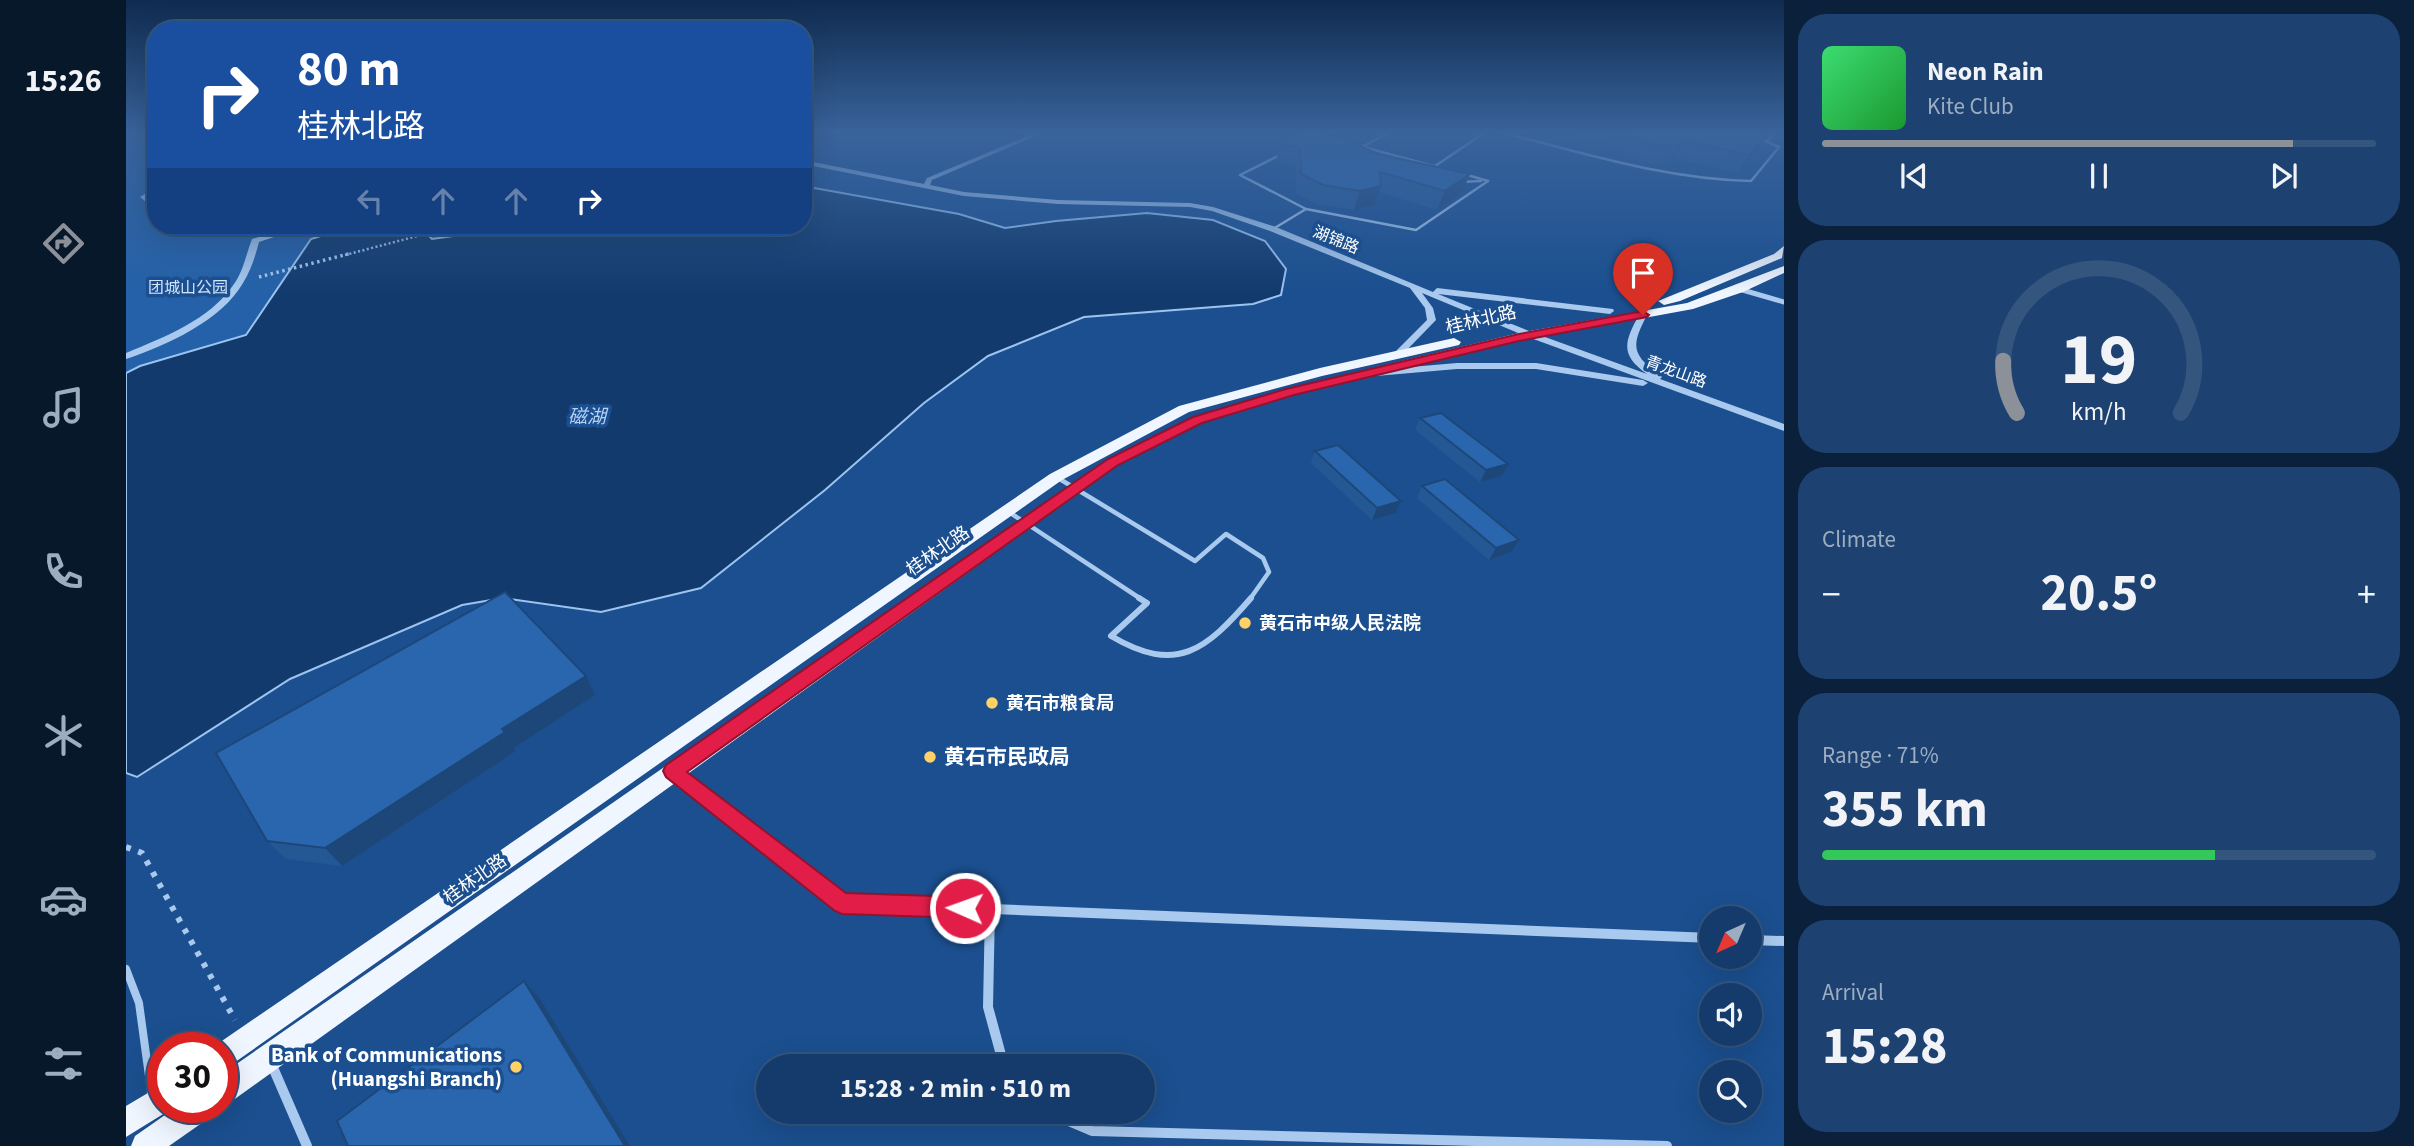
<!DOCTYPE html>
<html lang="en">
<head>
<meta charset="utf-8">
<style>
  body { margin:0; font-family:"Source Sans 3","Noto Sans SC",sans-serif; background:#1d4271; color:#f1f3f6; height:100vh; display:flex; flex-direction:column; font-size:26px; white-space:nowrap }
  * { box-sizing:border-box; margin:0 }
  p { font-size:23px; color:#9dadc1 }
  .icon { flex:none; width:38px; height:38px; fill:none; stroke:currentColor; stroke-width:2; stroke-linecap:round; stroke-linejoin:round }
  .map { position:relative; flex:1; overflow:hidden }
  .drawer { display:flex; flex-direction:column; gap:14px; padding:14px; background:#0b203b; width:630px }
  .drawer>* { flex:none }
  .guide { position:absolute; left:21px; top:21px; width:665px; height:214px; border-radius:28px; box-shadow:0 7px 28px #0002,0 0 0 2px #33557e; background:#1a4fa0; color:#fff; overflow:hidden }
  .needle { width:46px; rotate:224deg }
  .controls { position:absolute; left:1573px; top:906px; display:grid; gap:14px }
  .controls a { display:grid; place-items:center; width:63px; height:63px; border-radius:50%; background:#143b6b; box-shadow:0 7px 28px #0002,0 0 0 2px #33557e; font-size:35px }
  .speed { position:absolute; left:21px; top:1032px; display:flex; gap:14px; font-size:35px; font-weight:700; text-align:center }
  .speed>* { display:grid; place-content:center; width:91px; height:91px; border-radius:50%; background:#143b6b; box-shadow:0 7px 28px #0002,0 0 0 2px #33557e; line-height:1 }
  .speed .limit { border:10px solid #d22; background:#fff; color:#111 }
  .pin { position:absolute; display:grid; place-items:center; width:60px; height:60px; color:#fff; margin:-72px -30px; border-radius:50% 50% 50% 0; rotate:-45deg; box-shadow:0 0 7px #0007 }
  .pin .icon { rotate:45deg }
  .me { position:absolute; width:77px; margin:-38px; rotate:272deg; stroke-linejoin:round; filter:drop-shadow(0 0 5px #0008) }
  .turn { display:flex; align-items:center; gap:24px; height:147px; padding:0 35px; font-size:32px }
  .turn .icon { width:91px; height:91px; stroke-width:2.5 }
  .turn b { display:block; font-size:49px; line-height:60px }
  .lanes { display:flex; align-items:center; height:66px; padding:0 35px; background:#0003; justify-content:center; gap:35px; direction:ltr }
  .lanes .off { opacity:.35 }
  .big { font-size:52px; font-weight:700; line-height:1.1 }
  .drawer .widget { flex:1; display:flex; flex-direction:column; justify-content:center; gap:10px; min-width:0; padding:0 24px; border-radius:28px; background:#1d4271 }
  .drawer .dial { align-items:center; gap:0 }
  .dial svg { height:182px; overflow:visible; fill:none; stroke:#33557e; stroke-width:7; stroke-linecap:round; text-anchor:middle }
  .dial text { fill:#f1f3f6; stroke:none }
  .song { display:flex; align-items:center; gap:21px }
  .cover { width:84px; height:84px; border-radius:10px; background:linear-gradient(135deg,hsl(140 70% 55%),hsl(130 70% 35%)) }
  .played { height:7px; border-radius:4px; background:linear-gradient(90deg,#8c9099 85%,#33557e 85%) }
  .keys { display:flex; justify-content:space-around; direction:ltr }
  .heat { display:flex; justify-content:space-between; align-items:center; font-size:38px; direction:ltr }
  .charge { height:10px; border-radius:5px; background:linear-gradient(90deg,#34c759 71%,#33557e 0) }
  .trip { position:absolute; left:630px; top:1054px; width:399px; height:70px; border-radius:35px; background:#143b6b; box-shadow:0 7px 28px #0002,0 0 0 2px #33557e; font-weight:700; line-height:70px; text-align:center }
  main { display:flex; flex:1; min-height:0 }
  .dock { display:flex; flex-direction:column; width:126px; justify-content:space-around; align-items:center; background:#08182b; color:#9dadc1 }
  .dock .icon { width:49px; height:49px }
  .dock .on { color:#8c9099 }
  .dock b { font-size:32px; color:#f1f3f6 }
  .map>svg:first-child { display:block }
  .green { fill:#2461a8 }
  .water { fill:#123a6d; stroke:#9cc4f0; stroke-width:2 }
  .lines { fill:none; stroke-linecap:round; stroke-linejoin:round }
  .path-far2 { stroke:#a9c9ee; stroke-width:2.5; stroke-dasharray:2 2.5; stroke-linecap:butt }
  .path-far1 { stroke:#a9c9ee; stroke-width:3.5; stroke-dasharray:2.5 3.5; stroke-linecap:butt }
  .path { stroke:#a9c9ee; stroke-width:6; stroke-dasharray:5 8; stroke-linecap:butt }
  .service-far3 { stroke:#a9c9ee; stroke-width:2.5 }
  .service-far2 { stroke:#a9c9ee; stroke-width:4.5 }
  .service-far1 { stroke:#a9c9ee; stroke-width:6 }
  .service { stroke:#a9c9ee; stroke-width:8 }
  .minor-far2 { stroke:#a9c9ee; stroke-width:5 }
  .minor-far1 { stroke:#a9c9ee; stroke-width:8 }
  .minor { stroke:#a9c9ee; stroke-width:10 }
  .tertiary { fill:#a9c9ee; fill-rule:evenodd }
  .primary { fill:#f0f6ff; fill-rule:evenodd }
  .wall { fill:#245895 }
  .shaded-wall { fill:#1d4779 }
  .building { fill:#2a66ad; stroke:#1d4779; stroke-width:2 }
  .route { fill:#e11d48; stroke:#92132f; stroke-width:2 }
  .poi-dot { fill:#ffd166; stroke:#1b4f8f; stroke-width:2.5 }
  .labels { text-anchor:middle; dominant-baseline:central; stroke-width:7; stroke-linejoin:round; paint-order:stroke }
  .far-street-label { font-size:16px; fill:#fff; stroke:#1b4f8f }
  .far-park-label { font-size:16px; fill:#cfe3fa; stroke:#1b4f8f }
  .street-label { font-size:18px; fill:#fff; stroke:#1b4f8f }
  .poi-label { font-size:18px; font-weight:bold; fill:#fff; stroke:#1b4f8f; text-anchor:start }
  .water-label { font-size:19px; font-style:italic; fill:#b5d3f5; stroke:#1b4f8f }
  .near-poi-label { font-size:21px; font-weight:bold; fill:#fff; stroke:#1b4f8f; text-anchor:start }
</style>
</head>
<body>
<main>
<nav class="dock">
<b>15:26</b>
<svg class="icon on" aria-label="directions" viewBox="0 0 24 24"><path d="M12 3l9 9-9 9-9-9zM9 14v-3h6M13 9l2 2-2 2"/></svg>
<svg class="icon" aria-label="music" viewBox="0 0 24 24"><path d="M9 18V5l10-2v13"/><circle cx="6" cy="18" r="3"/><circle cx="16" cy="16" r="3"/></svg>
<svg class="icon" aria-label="phone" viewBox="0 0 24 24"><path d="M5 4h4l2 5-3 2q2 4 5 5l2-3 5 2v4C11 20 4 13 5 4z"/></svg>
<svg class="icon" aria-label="climate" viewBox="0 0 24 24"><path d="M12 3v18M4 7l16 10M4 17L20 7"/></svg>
<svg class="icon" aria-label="car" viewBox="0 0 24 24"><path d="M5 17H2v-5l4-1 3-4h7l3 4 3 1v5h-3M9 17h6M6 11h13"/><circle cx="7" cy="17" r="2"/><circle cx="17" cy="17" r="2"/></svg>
<svg class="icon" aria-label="filters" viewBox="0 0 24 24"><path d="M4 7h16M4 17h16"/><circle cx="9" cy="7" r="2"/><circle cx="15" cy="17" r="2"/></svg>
</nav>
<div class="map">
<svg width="1658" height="1146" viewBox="0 0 1658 1146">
  <rect width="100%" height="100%" fill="#1b4f8f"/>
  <!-- green -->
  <g class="green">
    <path d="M0,133h30v93h197l-42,13 -65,96 -106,31 -14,7z"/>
    <path d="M293,226h108l-95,13z"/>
  </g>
  <!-- water -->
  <path class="water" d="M677,186l156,28 46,14 51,-7 91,-8 66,7 52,21 21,28 -5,26 -28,9 -169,13 -96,39 -64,47 -99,87 -124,98 -100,24 -98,-14 -41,7 -172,74 -153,98 -11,-4v-400l14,-7 106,-31 65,-96 42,-13h66l13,13 95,-13h276z"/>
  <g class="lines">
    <!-- path-far2 -->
    <path class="path-far2" d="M219,255l103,-27 20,2 40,-4"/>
    <!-- path-far1 -->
    <path class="path-far1" d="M133,277l93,-24"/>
    <!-- path -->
    <path class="path" d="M0,847l16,6 93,167"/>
    <!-- service-far3 -->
    <g class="service-far3">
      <path d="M1378,133c82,21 162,46 247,48l28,-34 -18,-8"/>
      <path d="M1641,141l8,-8"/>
      <path d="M1230,145l81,22"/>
      <path d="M1236,147l26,-14"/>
      <path d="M1156,154l-42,21 66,34"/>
      <path d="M1309,166l49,-33"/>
      <path d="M1338,174l24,7"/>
      <path d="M1333,182l22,-1"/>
      <path d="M1147,229l33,-20 110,21 72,-49"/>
    </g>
    <!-- service-far2 -->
    <g class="service-far2">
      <path d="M932,478l137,83 31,-27 37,24 6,14 -19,27"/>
      <path d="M883,512l132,87"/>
    </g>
    <!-- service-far1 -->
    <path class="service-far1" d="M1013,598l8,5 -36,33c66,39 95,14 140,-38"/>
    <!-- service -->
    <path class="service" d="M0,969l13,34 13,95"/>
    <!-- minor-far2 -->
    <path class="minor-far2" d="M1613,289l45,13"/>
    <!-- minor-far1 -->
    <path class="minor-far1" d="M550,774l87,68"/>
    <!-- minor -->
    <g class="minor">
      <path d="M635,840l81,63 870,35"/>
      <path d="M864,909l-2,98 16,59"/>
      <path d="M1624,940l34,1"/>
      <path d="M145,1063l36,83"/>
      <path d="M919,1111l47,20 575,15"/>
    </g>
    <!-- tertiary -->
    <g class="tertiary">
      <path d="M909,133h8l-111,47 -2,5 34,7 94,8 132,3 23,4 63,20 157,65 4,-4 176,21 1,2 -4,3 -172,-20 96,39 113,41c-27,-19 -23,-32 -8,-59l7,-2 1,2c-16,31 -16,39 13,60l2,2 -2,2 124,45v7l-256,-94 -106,-44 11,15 3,12 -35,36h-6v-4l32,-32 -2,-12 -15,-20 -140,-57 -58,-20 -22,-4 -132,-3 -94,-8 -161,-32v-4l121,24 3,-6z"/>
      <path d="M30,187v5l-8,5 8,7v6l-16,-13z"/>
      <path d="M170,226h11l-48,16c-4,15 -8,28 -16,41 -21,37 -77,63 -117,76v-6c38,-16 84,-33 108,-69 10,-14 12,-30 18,-45z"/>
      <path d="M1331,363h79l107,17 5,3 -5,3 -107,-17h-79l-81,7 -5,-3 5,-3z"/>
    </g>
    <!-- primary -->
    <g class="primary">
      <path d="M1658,246l-2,12 -102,43 -16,4 -6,-4 116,-47z"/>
      <path d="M1658,266v7l-41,19 -50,17 -174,32 -225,54 -91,28 -85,42 -886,636 -10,4v-31l886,-615 85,-42 92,-28 234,-56 168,-30z"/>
      <path d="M1328,338l7,4 -2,3 -137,31 -133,36 -127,68 -831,585 -9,4v-21l-9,-1 837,-573 129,-68 141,-38z"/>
      <path d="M37,1084v24h10l-47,29v-31z"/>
      <path d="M49,1108h38l-4,10 -40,28h-38l4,-10z"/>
    </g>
  </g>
  <!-- wall -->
  <g class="wall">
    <path d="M1442,133h200l-10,17 -20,23 -64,-15 -6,6 -28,-2 -13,-5 -16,-14z"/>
    <path d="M1154,143l182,50 -25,17 -58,-18 -5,13 -20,5 -37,-6 -21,-11v-26l-20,-6z"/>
    <path d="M1294,418l82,58 -22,6 -65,-52z"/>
    <path d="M1189,451l86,50 -5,12 -24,7 -61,-57z"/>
    <path d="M1296,486l97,54 -7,12 -23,8 -72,-62z"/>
    <path d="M469,695l-81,53 2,3 -174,115 -56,-7 -19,-18z"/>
  </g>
  <!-- shaded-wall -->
  <g class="shaded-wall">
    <path d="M1642,133l-10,17 -20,23 11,-18z"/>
    <path d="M1558,140l-10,18 -6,6 10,-18z"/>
    <path d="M1344,174l-8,19 -25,17 8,-19z"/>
    <path d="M1255,186l-7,19 -20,5 6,-19z"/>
    <path d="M1382,464l-6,12 -22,6 6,-12z"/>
    <path d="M1275,501l-5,12 -24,7 5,-12z"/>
    <path d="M1393,540l-7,12 -23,8 7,-12z"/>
    <path d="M460,676l9,19 -81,53 2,3 -174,115 -17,-18 177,-119z"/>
    <path d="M398,981l16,18 90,147h-5z"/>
  </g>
  <!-- building -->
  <g class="building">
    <path d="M1175,133h21l25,7 31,14 92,20 -25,17 -65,-19 1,14 -21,5 -37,-6 -22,-11 -1,-25 -20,-6z"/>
    <path d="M1502,133h140l-19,22 -65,-15 -6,6 -28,-2 -14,-5z"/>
    <path d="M1315,413l67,51 -22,6 -66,-52z"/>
    <path d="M1212,445l63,56 -24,7 -62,-57z"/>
    <path d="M1319,479l74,61 -23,8 -74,-62z"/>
    <path d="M379,592l81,84 -84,53 3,3 -180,116 -58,-7 -51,-88z"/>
    <path d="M398,981l101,165h-277l-11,-25z"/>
  </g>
  <!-- sky -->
  <linearGradient id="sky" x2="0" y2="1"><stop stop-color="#0f2b4f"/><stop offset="0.45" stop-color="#39639b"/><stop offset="1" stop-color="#39639b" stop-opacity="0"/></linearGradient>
  <rect width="1658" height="293" fill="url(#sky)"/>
  <!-- route -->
  <path class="route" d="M1517,311l6,4 -2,2 -128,24 -225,54 -92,28 -84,42 -431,307 159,121 119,4 8,3 3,8 -3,7 -8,3 -123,-4 -7,-3 -169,-134 -3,-6 3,-6 442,-306 85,-42 93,-28 233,-55z"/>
  <!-- markers -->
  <g class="poi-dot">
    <circle cx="1119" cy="623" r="7"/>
    <circle cx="866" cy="703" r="7"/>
    <circle cx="804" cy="757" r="7"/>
    <circle cx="390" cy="1067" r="7"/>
  </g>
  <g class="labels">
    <!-- far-street labels -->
    <g class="far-street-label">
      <text transform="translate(1210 240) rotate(22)">湖锦路</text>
      <text transform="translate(1550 372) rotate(20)">青龙山路</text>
    </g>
    <!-- far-park labels -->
    <g class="far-park-label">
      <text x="62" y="288">团城山公园</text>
    </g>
    <!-- street labels -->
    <g class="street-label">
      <text transform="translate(1355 320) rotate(-13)">桂林北路</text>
      <text transform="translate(812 551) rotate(-35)">桂林北路</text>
      <text transform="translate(349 879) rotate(-35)">桂林北路</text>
    </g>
    <!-- poi labels -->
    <g class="poi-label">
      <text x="1133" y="623">黄石市中级人民法院</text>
      <text x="880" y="703">黄石市粮食局</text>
    </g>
    <!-- water labels -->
    <g class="water-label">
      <text x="461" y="417">磁湖</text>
    </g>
    <!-- near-poi labels -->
    <g class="near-poi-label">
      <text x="818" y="757">黄石市民政局</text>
      <text x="376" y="1055" text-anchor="end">Bank of Communications<tspan x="376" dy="24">(Huangshi Branch)</tspan></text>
    </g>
  </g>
</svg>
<div class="controls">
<a><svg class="needle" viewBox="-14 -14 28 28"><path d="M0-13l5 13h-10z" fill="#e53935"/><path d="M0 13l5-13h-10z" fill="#9dadc1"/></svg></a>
<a><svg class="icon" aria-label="sound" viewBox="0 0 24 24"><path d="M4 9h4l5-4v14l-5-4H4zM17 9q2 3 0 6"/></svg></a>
<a><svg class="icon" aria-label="search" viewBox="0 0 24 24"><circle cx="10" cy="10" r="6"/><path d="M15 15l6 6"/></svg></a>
</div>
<div class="speed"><div class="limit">30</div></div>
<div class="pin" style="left:1517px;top:315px;background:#d93025"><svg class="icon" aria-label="arrive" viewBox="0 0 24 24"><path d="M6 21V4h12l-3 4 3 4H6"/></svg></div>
<svg class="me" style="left:839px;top:908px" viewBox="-20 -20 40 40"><circle r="17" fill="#e11d48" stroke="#fff" stroke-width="3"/><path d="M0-11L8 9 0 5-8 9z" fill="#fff"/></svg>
<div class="trip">15:28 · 2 min · 510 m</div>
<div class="guide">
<div class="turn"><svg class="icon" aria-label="right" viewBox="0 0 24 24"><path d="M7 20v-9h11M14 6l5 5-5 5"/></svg><div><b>80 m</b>桂林北路</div></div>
<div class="lanes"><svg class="icon off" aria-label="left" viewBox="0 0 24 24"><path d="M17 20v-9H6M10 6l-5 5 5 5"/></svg><svg class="icon off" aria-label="ahead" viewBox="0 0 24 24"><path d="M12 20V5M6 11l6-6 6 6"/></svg><svg class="icon off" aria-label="ahead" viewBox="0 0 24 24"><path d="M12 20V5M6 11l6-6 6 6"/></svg><svg class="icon" aria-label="right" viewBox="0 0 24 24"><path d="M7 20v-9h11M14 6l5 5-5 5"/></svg></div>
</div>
</div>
<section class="drawer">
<div class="widget">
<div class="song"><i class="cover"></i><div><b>Neon Rain</b><p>Kite Club</p></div></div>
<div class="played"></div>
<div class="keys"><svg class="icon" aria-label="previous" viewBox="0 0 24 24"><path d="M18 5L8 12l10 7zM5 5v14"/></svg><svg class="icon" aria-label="pause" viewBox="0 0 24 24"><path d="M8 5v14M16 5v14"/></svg><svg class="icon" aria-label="next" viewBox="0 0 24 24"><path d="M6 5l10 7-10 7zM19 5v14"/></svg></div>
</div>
<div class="widget dial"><svg viewBox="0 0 100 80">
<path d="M14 69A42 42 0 1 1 86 69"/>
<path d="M14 69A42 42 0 0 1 8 46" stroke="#8c9099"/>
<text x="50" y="56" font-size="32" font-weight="700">19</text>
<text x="50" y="72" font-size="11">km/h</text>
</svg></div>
<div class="widget"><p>Climate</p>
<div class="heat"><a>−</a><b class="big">20.5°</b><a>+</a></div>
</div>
<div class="widget"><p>Range · 71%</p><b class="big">355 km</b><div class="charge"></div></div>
<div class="widget"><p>Arrival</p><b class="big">15:28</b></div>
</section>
</main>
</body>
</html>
